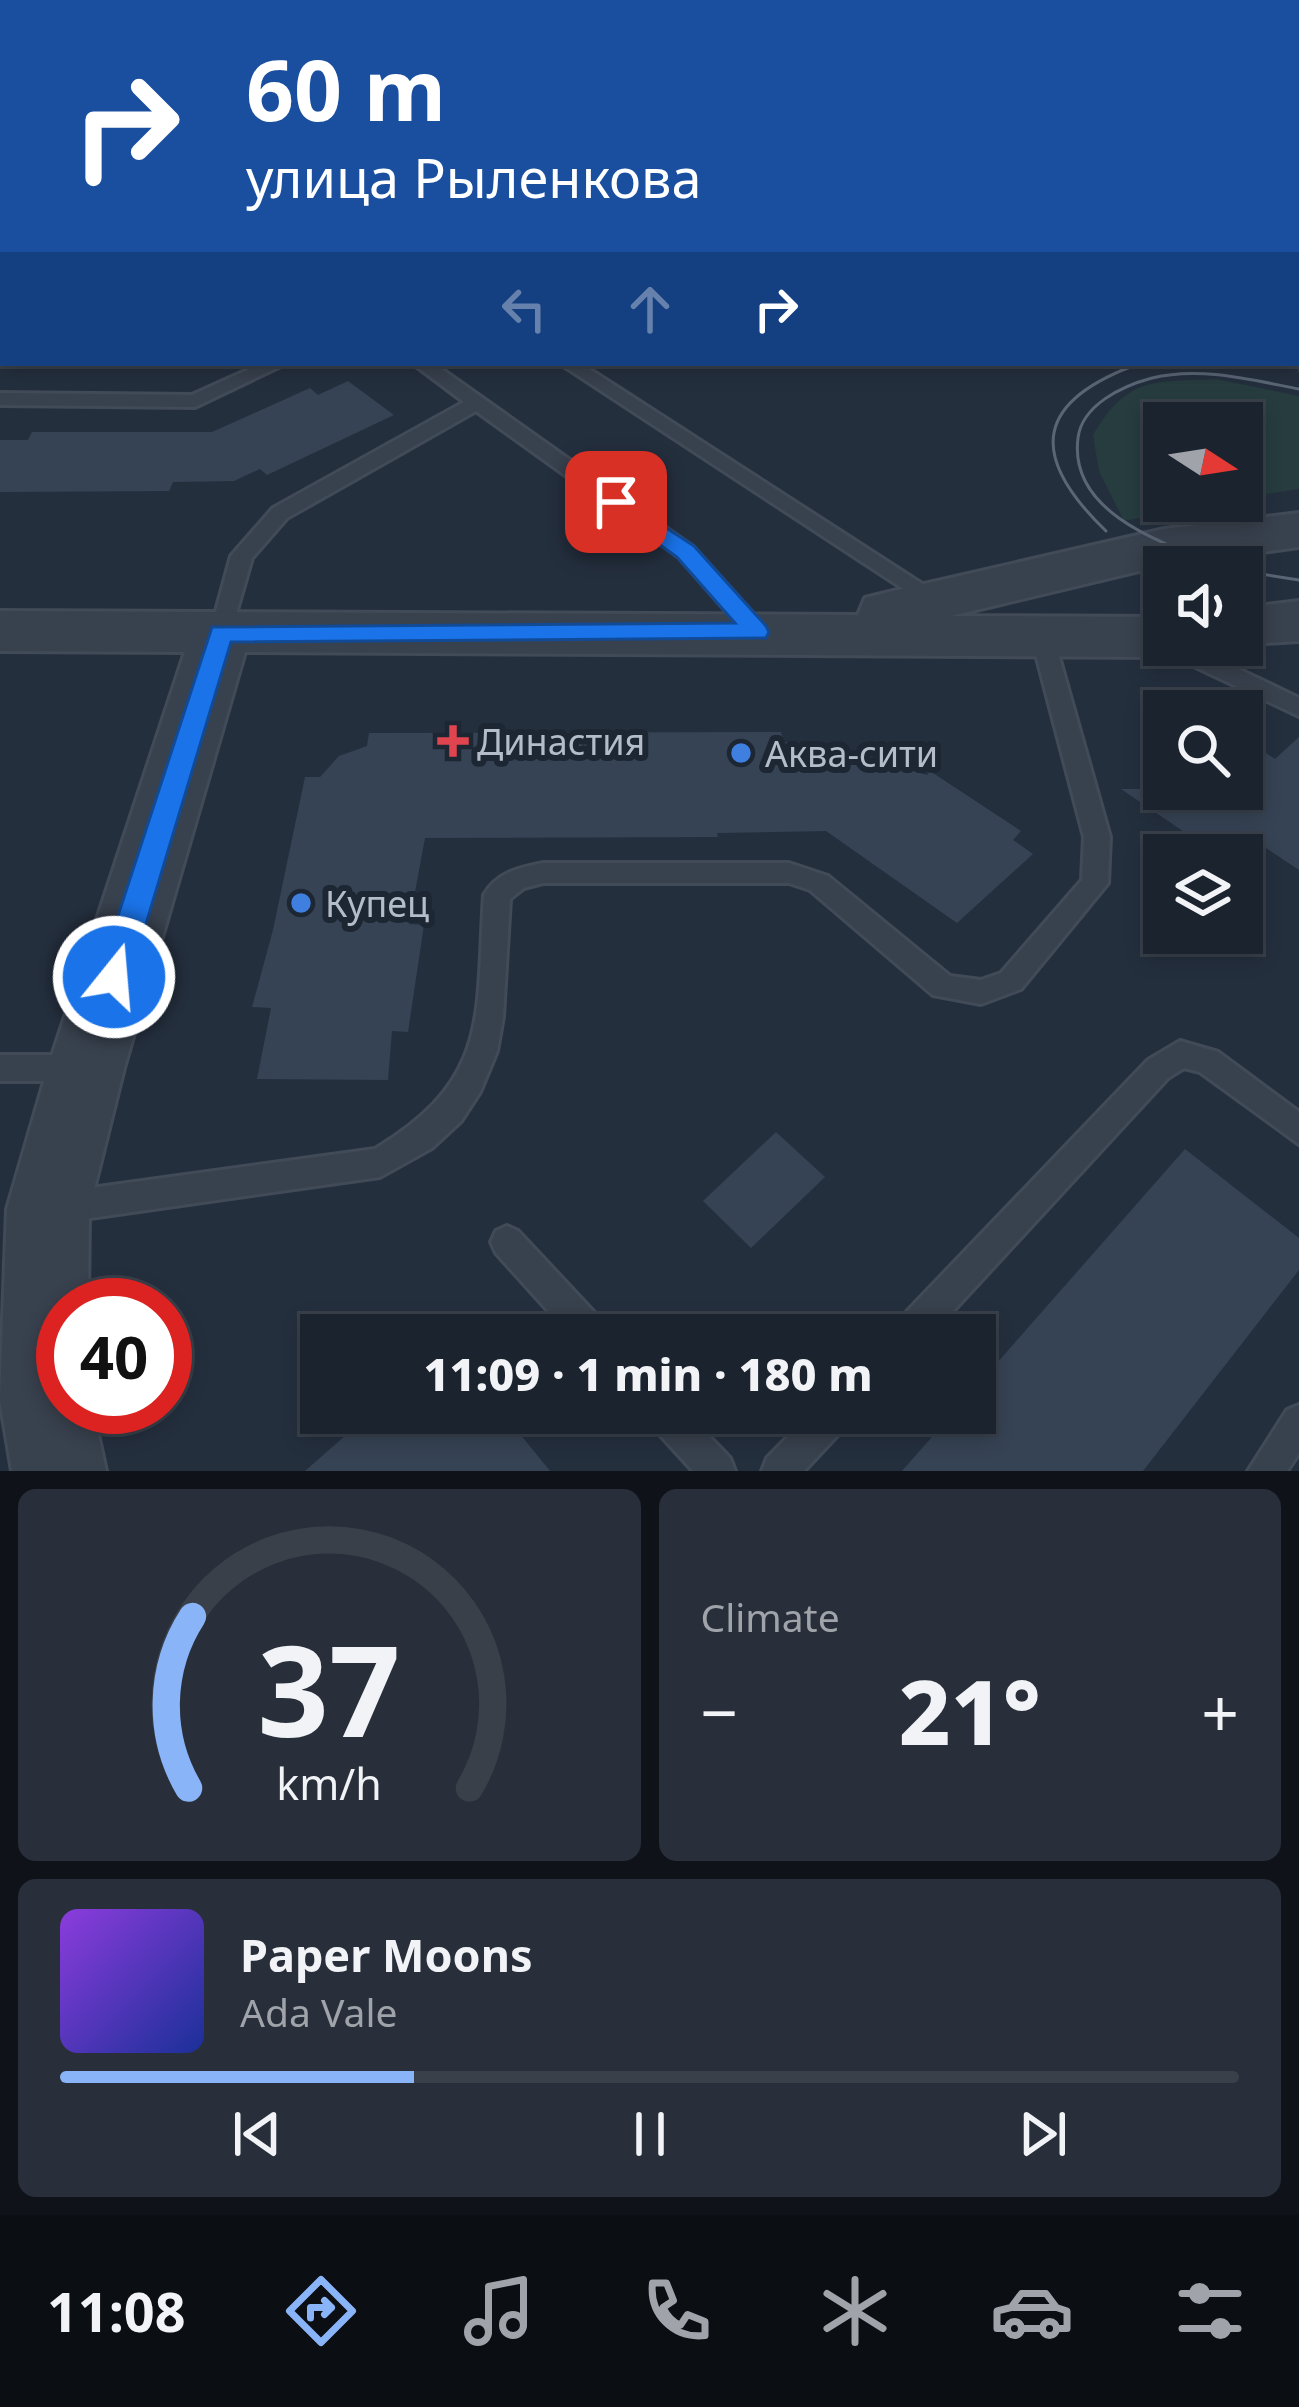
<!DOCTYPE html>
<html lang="en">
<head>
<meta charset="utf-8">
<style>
  body { margin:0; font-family:"Noto Sans",sans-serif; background:#282f3a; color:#f1f3f6; height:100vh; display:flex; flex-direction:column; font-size:45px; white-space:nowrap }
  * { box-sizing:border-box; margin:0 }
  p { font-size:39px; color:#a0a4aa }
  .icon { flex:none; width:66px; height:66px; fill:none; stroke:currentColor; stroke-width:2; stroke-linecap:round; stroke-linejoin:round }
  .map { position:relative; height:1471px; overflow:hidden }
  .drawer { display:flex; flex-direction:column; gap:18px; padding:18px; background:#0f1319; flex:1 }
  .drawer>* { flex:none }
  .top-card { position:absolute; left:0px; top:0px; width:1299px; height:366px; box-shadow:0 6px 18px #0003,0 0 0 3px #39404a; background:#1a4fa0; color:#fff; overflow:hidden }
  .needle { width:78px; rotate:102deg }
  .controls { position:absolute; left:1143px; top:402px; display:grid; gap:24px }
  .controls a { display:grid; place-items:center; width:120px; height:120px; border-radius:0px; background:#1b232e; box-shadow:0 6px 18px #0003,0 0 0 3px #39404a; font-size:60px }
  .speed { position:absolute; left:36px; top:1278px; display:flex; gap:24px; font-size:60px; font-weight:700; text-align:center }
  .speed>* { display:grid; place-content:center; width:156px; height:156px; border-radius:50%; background:#1b232e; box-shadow:0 6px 18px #0003,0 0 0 3px #39404a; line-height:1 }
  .speed .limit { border:18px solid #d22; background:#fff; color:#111 }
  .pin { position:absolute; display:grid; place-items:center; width:102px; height:102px; color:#fff; margin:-51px; border-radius:24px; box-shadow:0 6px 18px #0006 }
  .me { position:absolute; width:132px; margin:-66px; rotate:17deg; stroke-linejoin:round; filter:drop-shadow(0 0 9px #0008) }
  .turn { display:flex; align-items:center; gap:42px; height:252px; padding:0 48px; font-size:54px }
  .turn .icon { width:156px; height:156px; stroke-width:2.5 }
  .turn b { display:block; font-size:84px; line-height:102px }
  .lanes { display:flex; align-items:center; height:114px; padding:0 48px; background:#0003; justify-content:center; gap:60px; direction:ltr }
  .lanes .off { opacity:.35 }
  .big { font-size:90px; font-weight:800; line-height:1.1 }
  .drawer .card { flex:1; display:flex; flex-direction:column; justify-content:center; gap:18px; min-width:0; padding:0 42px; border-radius:18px; background:#282f3a }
  .drawer .dial { align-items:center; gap:0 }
  .dial svg { height:312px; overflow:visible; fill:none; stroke:#39404a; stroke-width:7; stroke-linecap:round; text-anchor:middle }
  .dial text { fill:#f1f3f6; stroke:none }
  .song { display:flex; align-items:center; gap:36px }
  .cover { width:144px; height:144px; border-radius:18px; background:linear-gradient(135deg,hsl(270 70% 55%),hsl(230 70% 35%)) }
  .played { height:12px; border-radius:6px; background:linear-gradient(90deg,#8ab4f8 30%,#39404a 30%) }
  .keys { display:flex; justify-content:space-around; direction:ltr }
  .heat { display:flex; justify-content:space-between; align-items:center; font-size:66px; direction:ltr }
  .drawer .tiles { flex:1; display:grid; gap:18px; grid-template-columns:1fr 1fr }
  .card:last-child { grid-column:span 2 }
  .trip { position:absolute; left:300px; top:1314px; width:696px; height:120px; border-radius:0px; background:#1b232e; box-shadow:0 6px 18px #0003,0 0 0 3px #39404a; font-weight:800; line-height:120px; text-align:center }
  .tabs { display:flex; height:192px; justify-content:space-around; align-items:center; background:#0b0e12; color:#a0a4aa }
  .tabs .icon { width:84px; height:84px }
  .tabs .selected { color:#8ab4f8 }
  .tabs b { font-size:54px; color:#f1f3f6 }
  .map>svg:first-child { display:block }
  .green { fill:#263c3f }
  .building { fill:#364354 }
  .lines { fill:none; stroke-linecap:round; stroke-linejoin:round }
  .service-casing { stroke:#414a57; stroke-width:6 }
  .minor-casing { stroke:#414a57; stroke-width:6 }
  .tertiary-casing { stroke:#414a57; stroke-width:6 }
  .path { stroke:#3f5557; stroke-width:6; stroke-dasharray:8 8; stroke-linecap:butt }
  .service { fill:#38414e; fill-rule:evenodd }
  .minor { fill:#38414e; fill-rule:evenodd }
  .tertiary { fill:#38414e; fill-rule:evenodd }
  .tram { stroke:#5a6575; stroke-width:3 }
  .route { fill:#1a73e8; stroke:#114b97; stroke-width:3 }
  .health-dot { fill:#e0444e; stroke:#1d2633; stroke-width:4.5 }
  .shop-dot { fill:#3f7fe0; stroke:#1d2633; stroke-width:4.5 }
  .labels { text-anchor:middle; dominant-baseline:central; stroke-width:12; stroke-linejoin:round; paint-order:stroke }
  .poi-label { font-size:36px; fill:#b4bcc9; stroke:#1d2633; text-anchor:start }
</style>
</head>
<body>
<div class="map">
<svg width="1299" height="1471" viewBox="0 0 1299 1471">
  <rect width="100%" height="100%" fill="#242f3e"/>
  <!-- green -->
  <path class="green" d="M1216,379l83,17v93l-57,9v-75h-78v78h57l-97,20 -25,-50 -6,-36c35,-59 60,-53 123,-56z"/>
  <!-- building -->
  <g class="building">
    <path d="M348,381l46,34 -127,60 -7,-6 -26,12 -61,1 -4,9 -169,1v-52h28l4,-8h180l98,-44 8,7z"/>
    <path d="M781,732l3,10 30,1 113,32 3,-4 91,60 -8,9 20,14 -76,69 -131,-92 -109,2 1,4 -293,1 -16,86 15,1 -16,107 -16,-1 -4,49 -131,-1 14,-71 -19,-1 21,-77 32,-153h15l19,-21 28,-10 2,-13z"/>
    <path d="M1299,737v133l-42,-28 -15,14 -24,-1 -97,-66h121v-51l33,21z"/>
    <path d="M776,1132l49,45 -74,71 -48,-47z"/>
    <path d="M1185,1149l114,89v32l-156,201h-241l51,-58h22v-25z"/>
    <path d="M371,1413h132l47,58h-245z"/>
  </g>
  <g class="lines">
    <defs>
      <g id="service">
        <path d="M130,0h16l2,3h-16z"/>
        <path d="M1029,0h151l3,3h-151z"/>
        <path d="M263,363h24l-92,44 -195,-2v-12l192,2z"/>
        <path d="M412,363h21l260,184 72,80 3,5 -3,5h-16l-70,-80 -203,-146 -189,107 -35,40 -23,80h-16l-3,-5 21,-77 42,-48 191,-106z"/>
        <path d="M559,363h21l367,237 -11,7 -8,-2z"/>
        <path d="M1043,631l11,8 56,198 -2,46 -87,106 -40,15 -48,-9 -123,-105 -21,-7h-246l-19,5 -14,11 -7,118 -6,34 -17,41 -19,29 -29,27 -52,29 -318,45 -11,-4 -5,-11 5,-11 11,-4 313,-43c116,-70 101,-132 109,-254 13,-23 35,-27 59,-32h246l39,13 122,100 31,4 20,-7 81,-93 2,-43 -52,-198z"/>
        <path d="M1164,638v7h24l111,53v18l-139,-66 -3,-5z"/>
        <path d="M1180,1041l38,11 81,60v32l-99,-72 -16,-4 -16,10 -237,257h-40l5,-12 252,-263z"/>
        <path d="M0,1055h77l10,4 5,9 -5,9 -10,4h-77z"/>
        <path d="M507,1226l11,5 86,92 5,12h-39l-74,-82 -5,-11 5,-11z"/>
        <path d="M1299,1405v48l-12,18h-39l39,-61z"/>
        <path d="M646,1413h41l43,45 5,13h-42l-42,-46z"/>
        <path d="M811,1413h41l-5,12 -43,46h-42l5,-13z"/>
      </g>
      <path id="minor" d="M558,0h26l1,3h-26z"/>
      <g id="tertiary">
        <path d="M1299,513v34l-135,18 -213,51 213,1v28h25l-4,6 -21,6 -919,-5 -121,416 -35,141 -1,96h-25v102h29l14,64h-94l-12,-71 7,-191 41,-141 137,-416 -185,-1v-40l858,4 7,-17 20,-5 279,-64z"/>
        <path d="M1299,601v40l-67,4h10v-37z"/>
      </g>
    </defs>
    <!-- service casing -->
    <use href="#service" class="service-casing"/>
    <!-- minor casing -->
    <use href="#minor" class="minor-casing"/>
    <!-- tertiary casing -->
    <use href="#tertiary" class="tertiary-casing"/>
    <!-- path -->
    <path class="path" d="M1284,363l15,7"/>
    <!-- service -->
    <use href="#service" class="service"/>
    <!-- minor -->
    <use href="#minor" class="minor"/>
    <!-- tertiary -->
    <use href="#tertiary" class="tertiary"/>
    <!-- tram -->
    <g class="tram">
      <path d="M1106,531c-80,-77 -70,-131 35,-168"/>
      <path d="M1225,567c-57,-22 -157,-52 -147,-129 4,-33 44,-52 74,-60 48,-12 100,2 147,11"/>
      <path d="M1242,571l57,9"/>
    </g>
  </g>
  <!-- route -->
  <path class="route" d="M616,495l78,51 72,80 3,6 -3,6 -535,4 -101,335 -5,9 -11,4 -11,-4 -5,-9 114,-350 523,-4 -58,-66 -70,-50 -3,-5z"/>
  <!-- markers -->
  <path class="health-dot" d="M447 723h12v12h12v12h-12v12h-12v-12h-12v-12h12z"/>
  <g class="shop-dot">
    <circle cx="741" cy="753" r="12"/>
    <circle cx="301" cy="903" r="12"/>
  </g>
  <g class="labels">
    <!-- poi labels -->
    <g class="poi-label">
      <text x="477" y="741">Династия</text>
      <text x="765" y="753">Аква-сити</text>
      <text x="325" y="903">Купец</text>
    </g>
  </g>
</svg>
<div class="controls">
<a><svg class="needle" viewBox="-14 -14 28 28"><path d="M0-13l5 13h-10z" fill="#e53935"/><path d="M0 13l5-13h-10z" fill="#a0a4aa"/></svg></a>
<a><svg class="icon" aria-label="sound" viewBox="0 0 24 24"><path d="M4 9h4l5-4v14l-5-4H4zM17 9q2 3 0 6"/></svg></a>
<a><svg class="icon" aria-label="search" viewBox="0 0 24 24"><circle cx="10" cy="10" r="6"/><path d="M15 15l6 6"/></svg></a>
<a><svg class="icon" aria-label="layers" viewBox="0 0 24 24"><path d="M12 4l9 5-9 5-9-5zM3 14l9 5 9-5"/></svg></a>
</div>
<div class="speed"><div class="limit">40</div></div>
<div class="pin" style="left:616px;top:502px;background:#d93025"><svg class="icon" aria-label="arrive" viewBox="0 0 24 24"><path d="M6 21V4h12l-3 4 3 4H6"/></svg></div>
<svg class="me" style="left:114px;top:977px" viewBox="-20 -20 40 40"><circle r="17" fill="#1a73e8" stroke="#fff" stroke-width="3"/><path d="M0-11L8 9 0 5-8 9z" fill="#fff"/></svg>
<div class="trip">11:09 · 1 min · 180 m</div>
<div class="top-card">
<div class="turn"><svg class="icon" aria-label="right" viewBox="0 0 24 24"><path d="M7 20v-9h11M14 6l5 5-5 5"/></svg><div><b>60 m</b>улица Рыленкова</div></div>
<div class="lanes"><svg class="icon off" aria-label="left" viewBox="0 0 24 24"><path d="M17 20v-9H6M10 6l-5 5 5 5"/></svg><svg class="icon off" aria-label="ahead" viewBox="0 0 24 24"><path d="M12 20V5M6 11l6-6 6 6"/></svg><svg class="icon" aria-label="right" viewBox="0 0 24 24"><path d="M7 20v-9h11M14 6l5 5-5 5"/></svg></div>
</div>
</div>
<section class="drawer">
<div class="tiles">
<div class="card dial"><svg viewBox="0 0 100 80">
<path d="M14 69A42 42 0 1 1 86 69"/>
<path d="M14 69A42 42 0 0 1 15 25" stroke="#8ab4f8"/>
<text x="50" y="56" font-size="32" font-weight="700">37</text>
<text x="50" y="72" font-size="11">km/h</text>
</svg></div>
<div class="card"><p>Climate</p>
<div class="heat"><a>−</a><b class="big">21°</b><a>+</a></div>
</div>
<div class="card">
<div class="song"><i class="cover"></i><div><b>Paper Moons</b><p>Ada Vale</p></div></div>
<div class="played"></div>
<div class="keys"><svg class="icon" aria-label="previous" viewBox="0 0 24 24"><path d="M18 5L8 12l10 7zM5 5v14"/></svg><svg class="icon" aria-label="pause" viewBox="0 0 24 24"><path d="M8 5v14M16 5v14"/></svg><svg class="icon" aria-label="next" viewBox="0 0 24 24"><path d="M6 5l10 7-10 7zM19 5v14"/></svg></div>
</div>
</div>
</section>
<nav class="tabs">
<b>11:08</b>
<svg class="icon selected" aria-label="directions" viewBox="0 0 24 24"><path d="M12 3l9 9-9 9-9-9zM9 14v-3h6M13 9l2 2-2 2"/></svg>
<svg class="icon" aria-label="music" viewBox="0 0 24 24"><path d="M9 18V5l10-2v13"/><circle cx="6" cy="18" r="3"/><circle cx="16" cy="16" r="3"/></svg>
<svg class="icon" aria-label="phone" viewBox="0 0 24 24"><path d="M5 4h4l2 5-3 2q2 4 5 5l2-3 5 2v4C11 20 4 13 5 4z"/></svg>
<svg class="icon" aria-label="climate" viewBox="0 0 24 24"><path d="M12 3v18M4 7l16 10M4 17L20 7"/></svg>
<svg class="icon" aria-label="car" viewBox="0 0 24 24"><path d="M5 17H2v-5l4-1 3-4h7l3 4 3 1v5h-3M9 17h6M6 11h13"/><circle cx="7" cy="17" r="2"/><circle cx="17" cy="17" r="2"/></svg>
<svg class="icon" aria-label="filters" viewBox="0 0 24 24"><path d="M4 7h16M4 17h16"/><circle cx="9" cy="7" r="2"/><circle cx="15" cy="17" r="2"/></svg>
</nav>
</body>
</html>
